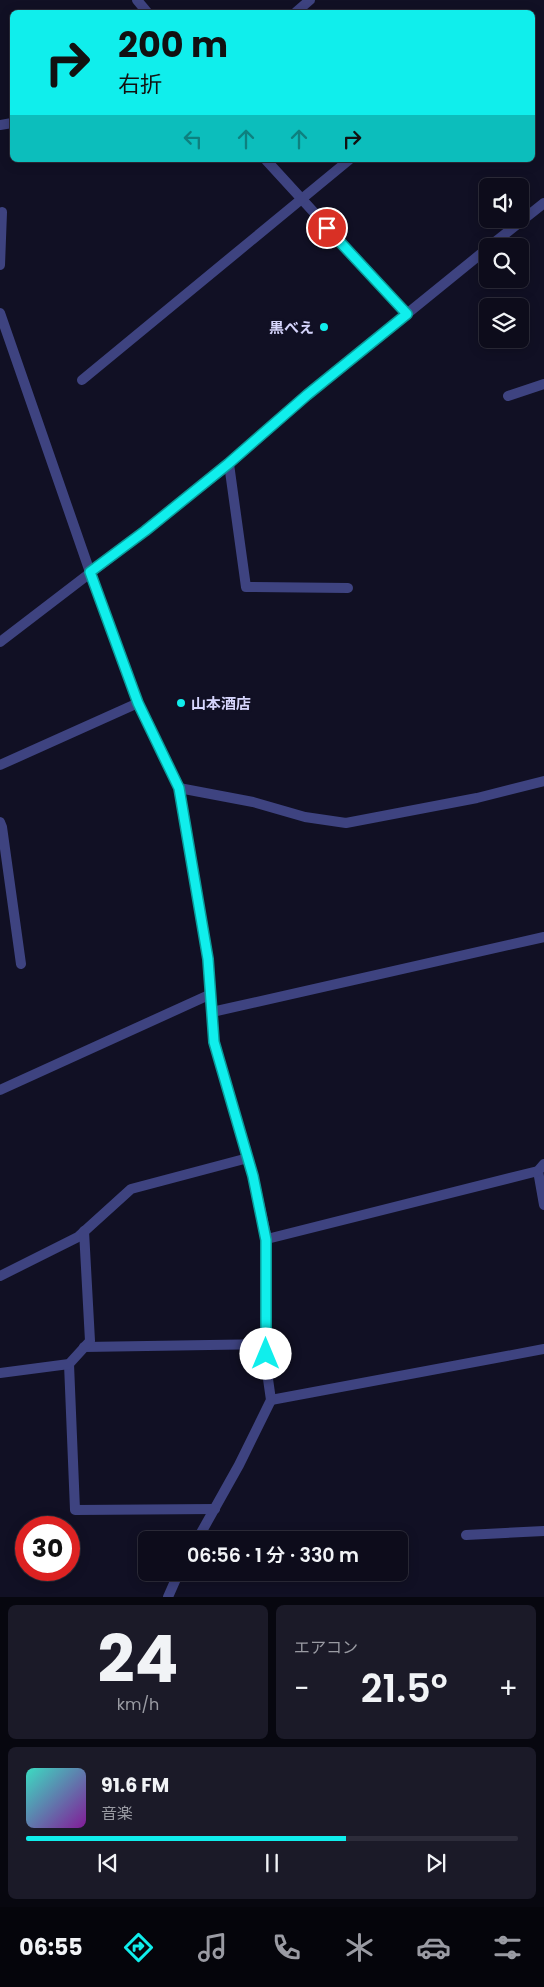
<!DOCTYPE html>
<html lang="ja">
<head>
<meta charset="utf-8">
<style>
  body { margin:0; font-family:Poppins,"Noto Sans JP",sans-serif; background:#1b1a28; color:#f1f3f6; height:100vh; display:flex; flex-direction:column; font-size:19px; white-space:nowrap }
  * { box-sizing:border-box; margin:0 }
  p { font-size:16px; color:#9a9ba3 }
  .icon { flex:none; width:28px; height:28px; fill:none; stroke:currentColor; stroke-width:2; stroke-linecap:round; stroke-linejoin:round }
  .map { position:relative; height:1597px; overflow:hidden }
  .details { display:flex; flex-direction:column; gap:8px; padding:8px; background:#07070f; flex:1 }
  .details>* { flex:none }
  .banner { position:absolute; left:10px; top:10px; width:525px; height:152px; border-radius:8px; box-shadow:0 2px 12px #0003,0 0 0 1px #2d2c3a; background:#10eeec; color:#111; overflow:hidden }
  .buttons { position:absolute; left:479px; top:178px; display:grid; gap:10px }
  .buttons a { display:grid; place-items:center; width:50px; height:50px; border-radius:8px; background:#0d0c1b; box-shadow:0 2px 12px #0003,0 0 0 1px #2d2c3a; font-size:25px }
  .speed { position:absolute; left:15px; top:1516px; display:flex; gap:10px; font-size:25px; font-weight:700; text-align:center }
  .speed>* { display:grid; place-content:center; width:65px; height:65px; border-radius:50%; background:#0d0c1b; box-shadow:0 2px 12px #0003,0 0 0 1px #2d2c3a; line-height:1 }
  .speed .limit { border:8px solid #d22; background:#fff; color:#111 }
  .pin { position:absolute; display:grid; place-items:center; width:42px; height:42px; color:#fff; margin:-21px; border:2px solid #fff; border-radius:50%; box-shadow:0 1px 5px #0007 }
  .me { position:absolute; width:55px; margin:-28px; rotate:0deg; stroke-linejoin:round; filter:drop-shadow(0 0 4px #0008) }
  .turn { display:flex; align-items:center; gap:18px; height:105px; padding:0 25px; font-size:22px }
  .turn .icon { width:65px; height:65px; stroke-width:2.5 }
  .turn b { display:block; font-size:35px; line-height:42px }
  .lanes { display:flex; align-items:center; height:48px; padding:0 25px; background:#0003; justify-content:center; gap:25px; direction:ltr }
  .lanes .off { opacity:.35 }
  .big { font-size:38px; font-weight:600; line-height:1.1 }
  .details .widget { flex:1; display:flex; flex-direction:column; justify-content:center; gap:8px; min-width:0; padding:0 18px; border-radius:8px; background:#1b1a28 }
  .details .dial { align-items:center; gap:0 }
  .dial b { font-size:65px; line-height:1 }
  .song { display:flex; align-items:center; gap:15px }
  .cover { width:60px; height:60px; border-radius:8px; background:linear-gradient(135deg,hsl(170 70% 55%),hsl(290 70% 35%)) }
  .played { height:5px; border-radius:2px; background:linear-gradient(90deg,#10eeec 65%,#2d2c3a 65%) }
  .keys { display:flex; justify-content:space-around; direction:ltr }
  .heat { display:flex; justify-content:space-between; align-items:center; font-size:28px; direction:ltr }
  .details .tiles { flex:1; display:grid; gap:8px; grid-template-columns:1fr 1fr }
  .widget:last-child { grid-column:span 2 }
  .trip { position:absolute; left:138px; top:1531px; width:270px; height:50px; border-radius:8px; background:#0d0c1b; box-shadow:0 2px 12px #0003,0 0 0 1px #2d2c3a; font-weight:600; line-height:50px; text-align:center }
  .tabs { display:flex; height:80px; justify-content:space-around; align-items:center; background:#05050b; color:#9a9ba3 }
  .tabs .icon { width:35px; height:35px }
  .tabs .active { color:#10eeec }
  .tabs b { font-size:22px; color:#f1f3f6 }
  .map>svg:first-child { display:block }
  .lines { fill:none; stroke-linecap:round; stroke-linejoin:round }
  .lane { stroke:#3e4380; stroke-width:10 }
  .street { stroke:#3e4380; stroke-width:10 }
  .route-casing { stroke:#0a9b99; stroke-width:12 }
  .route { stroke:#10eeec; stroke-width:9 }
  .poi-dot { fill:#10eeec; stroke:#111024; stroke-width:2 }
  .labels { text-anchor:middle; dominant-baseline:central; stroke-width:5; stroke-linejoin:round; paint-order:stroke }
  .poi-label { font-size:15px; font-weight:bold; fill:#d6d5fc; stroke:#111024; text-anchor:end }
</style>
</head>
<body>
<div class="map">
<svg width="544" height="1597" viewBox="0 0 544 1597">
  <rect width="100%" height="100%" fill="#111024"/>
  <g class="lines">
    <!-- lane -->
    <g class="lane">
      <path d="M508,396l36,-12"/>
      <path d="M229,464l17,123 102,1"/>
      <path d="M0,822l2,5 19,137"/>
    </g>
    <!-- street -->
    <g class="street">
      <path d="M137,0l10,12"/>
      <path d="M296,12l14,-12"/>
      <path d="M0,125l12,-2"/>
      <path d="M266,160l141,154"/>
      <path d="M490,246l54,-43"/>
      <path d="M0,265l2,-53"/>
      <path d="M0,313l90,259 48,131 41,85 29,171 6,82 39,134 14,64 -1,126 5,35 -32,65 -42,75"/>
      <path d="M82,380l267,-220"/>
      <path d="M0,642l145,-111 84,-67 78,-69 181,-147"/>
      <path d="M0,765l138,-62"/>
      <path d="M179,788l74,14 52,15 41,6 131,-25 67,-17"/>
      <path d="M212,1012l332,-75"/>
      <path d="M0,1090l211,-96"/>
      <path d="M538,1171l6,34"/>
      <path d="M267,1239l271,-68 6,-7"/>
      <path d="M0,1276l78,-39 53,-48 117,-31"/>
      <path d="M84,1347l182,-3"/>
      <path d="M69,1364l6,146 140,-1"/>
      <path d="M0,1373l69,-9 21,-23 -6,-110"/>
      <path d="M271,1400l273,-51"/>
      <path d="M466,1535l78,-4"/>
      <path d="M168,1597l11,-25"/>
    </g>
  </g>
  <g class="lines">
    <defs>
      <path id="route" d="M266,1354v-114l-13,-64 -39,-134 -6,-83 -29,-171 -41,-85 -48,-131 55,-41 83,-67 79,-69 100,-81 -80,-86"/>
    </defs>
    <!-- route casing -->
    <use href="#route" class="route-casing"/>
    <!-- route -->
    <use href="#route" class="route"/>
  </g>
  <!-- markers -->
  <g class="poi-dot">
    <circle cx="324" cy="327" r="5"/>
    <circle cx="181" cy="703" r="5"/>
  </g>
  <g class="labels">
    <!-- poi labels -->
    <g class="poi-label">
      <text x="314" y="327">黒べえ</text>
      <text x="191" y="703" text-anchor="start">山本酒店</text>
    </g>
  </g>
</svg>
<div class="buttons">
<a><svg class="icon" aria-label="sound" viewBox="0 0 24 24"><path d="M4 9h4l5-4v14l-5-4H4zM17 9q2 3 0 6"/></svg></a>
<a><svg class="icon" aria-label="search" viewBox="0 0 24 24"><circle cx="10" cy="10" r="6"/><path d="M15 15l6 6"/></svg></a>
<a><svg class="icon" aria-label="layers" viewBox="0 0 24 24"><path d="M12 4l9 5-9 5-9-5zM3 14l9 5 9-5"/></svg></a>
</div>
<div class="speed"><div class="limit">30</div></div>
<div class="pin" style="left:327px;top:228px;background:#d93025"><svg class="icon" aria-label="arrive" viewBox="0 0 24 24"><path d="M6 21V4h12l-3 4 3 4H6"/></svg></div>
<svg class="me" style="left:266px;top:1354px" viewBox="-20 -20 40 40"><circle r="19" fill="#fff"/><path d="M0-13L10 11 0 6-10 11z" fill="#10eeec"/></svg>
<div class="trip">06:56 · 1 分 · 330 m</div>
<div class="banner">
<div class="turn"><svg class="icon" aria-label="right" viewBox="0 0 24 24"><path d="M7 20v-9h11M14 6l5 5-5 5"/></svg><div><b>200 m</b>右折</div></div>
<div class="lanes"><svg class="icon off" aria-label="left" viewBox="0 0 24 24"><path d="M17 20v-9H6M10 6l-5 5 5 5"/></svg><svg class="icon off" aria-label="ahead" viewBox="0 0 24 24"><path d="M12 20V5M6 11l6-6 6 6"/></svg><svg class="icon off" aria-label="ahead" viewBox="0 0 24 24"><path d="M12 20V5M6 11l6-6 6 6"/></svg><svg class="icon" aria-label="right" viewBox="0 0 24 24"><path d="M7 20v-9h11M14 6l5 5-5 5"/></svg></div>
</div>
</div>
<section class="details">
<div class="tiles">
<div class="widget dial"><b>24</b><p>km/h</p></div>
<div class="widget"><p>エアコン</p>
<div class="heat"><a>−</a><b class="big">21.5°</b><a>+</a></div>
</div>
<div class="widget">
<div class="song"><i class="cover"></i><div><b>91.6 FM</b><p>音楽</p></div></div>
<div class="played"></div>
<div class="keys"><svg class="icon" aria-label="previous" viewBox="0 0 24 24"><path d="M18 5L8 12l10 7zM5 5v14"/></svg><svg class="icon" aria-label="pause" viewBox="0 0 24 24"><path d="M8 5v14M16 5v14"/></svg><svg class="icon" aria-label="next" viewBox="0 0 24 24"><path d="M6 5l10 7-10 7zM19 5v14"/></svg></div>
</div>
</div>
</section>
<nav class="tabs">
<b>06:55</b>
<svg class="icon active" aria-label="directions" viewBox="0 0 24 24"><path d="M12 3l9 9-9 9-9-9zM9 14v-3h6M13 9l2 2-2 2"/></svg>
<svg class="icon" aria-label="music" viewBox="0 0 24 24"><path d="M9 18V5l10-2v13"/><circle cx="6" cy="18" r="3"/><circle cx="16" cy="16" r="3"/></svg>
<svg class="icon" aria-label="phone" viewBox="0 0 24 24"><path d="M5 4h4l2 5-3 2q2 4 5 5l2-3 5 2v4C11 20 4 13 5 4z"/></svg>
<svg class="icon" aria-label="climate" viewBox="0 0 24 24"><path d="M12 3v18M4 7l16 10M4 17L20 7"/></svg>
<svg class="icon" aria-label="car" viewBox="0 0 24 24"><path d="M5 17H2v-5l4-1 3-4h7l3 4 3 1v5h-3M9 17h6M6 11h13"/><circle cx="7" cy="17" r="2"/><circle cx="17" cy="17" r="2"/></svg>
<svg class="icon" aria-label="filters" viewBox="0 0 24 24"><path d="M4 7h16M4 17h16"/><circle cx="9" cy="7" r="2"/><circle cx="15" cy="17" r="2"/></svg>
</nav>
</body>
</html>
